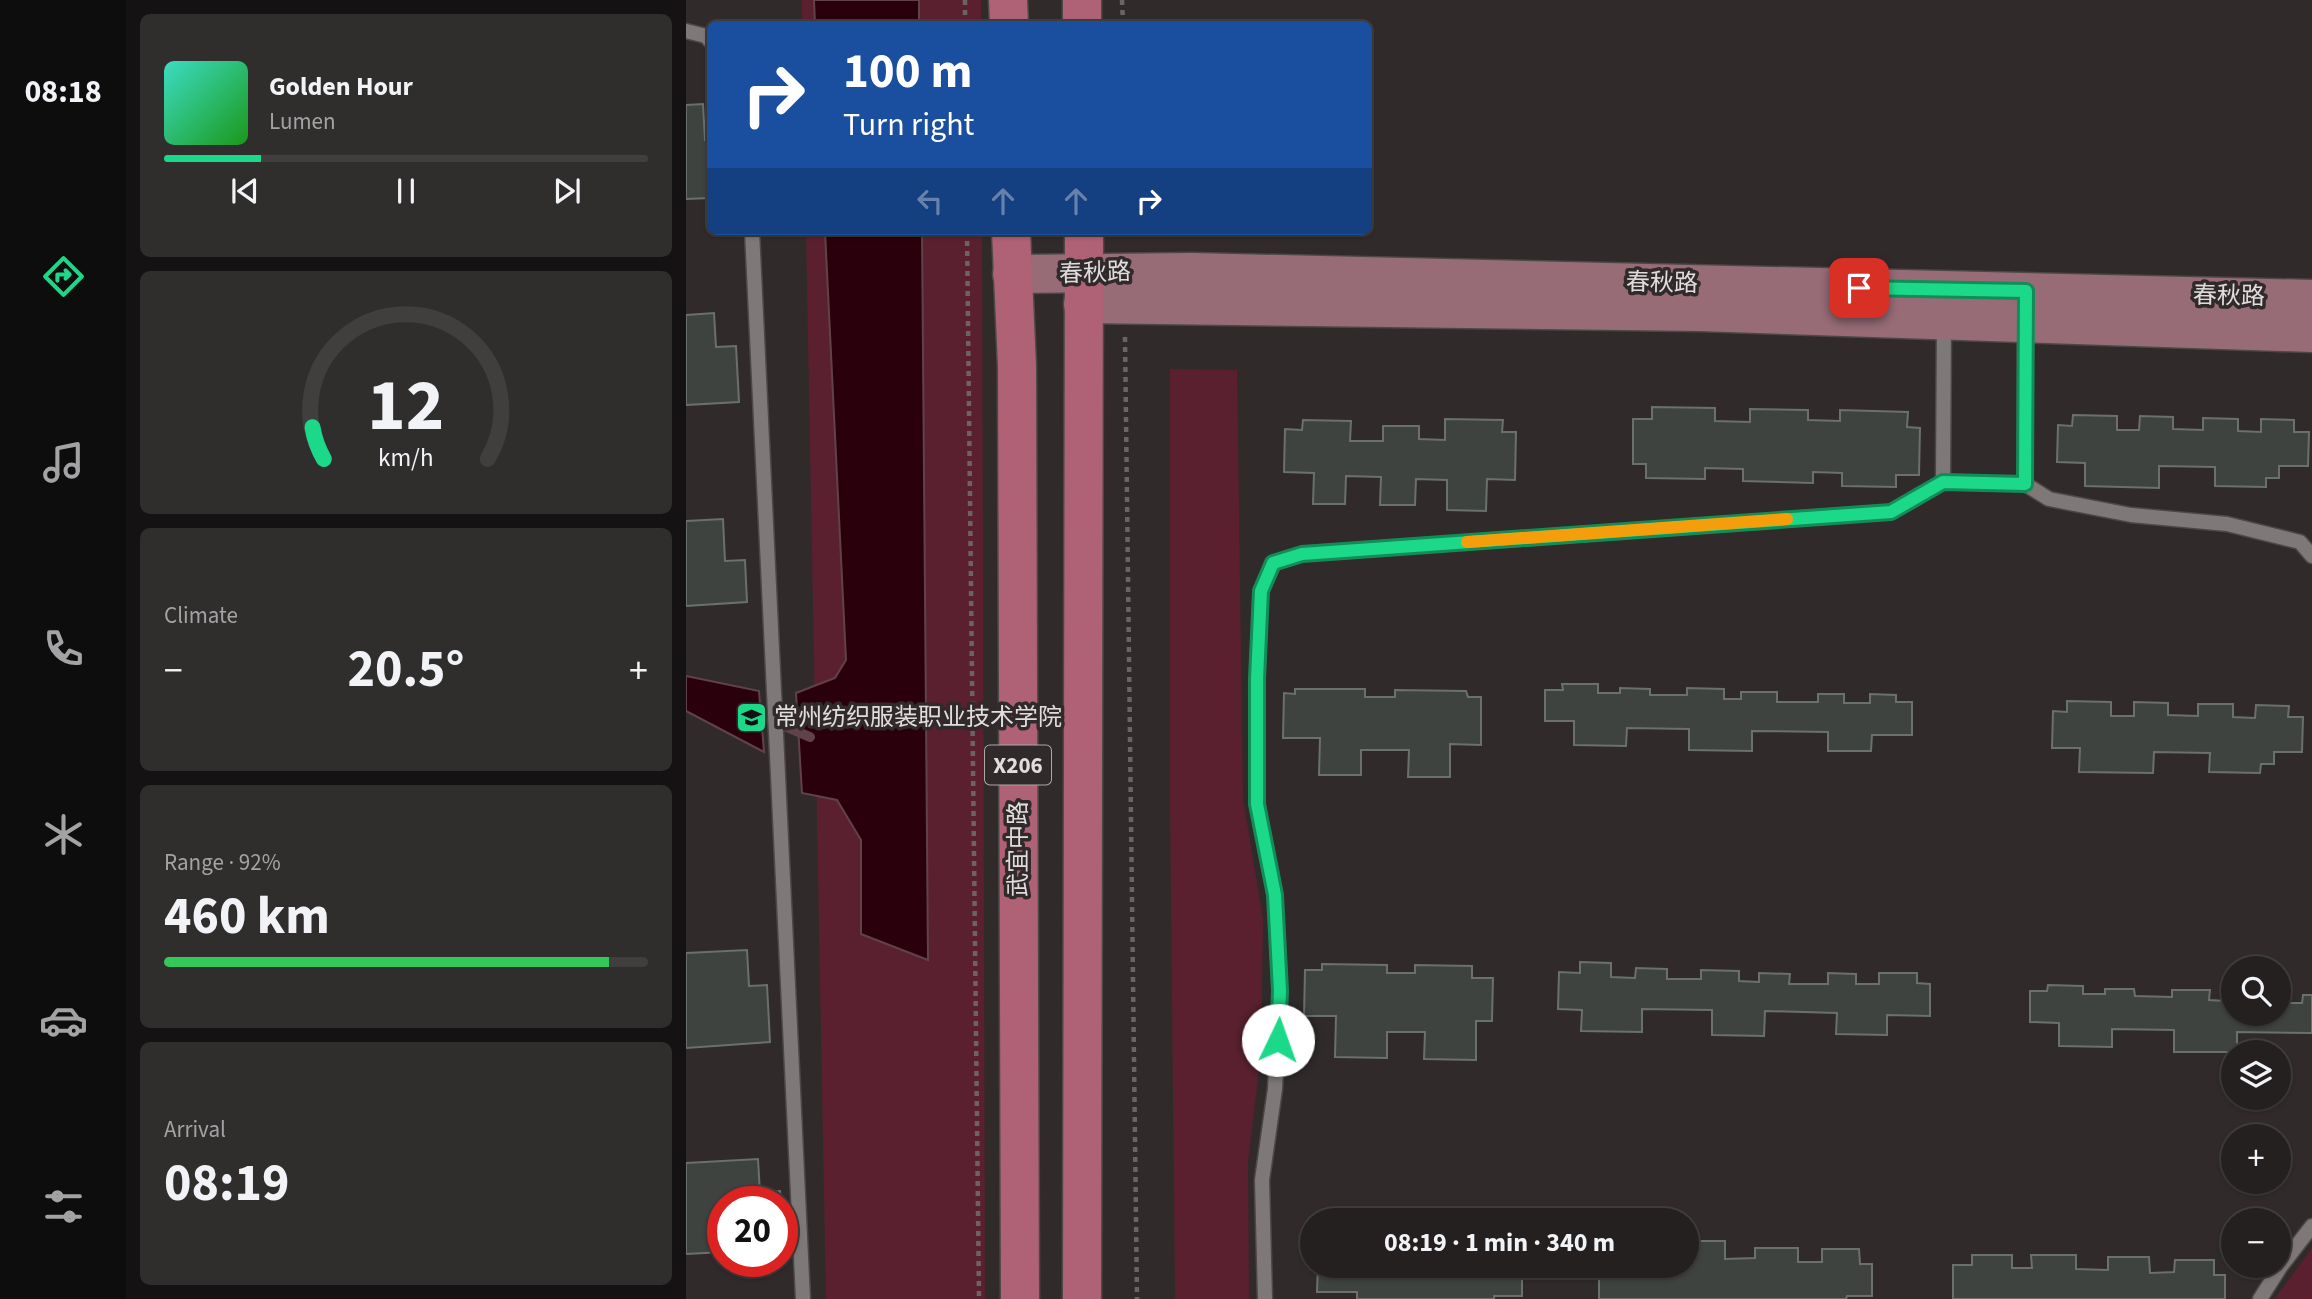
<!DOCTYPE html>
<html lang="en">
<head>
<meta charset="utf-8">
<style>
  body { margin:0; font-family:"Source Sans 3","Noto Sans SC",sans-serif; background:#302d2d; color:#f1f3f6; height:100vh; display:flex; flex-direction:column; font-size:26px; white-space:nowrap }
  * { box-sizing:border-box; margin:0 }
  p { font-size:23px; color:#a3a3a5 }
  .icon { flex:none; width:38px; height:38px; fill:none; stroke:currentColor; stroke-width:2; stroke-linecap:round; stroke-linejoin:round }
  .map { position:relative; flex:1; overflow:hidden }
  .sheet { display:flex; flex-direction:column; gap:14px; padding:14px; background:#141212; width:560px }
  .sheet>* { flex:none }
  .guide { position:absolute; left:21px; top:21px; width:665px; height:214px; border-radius:10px; box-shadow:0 2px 5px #0004,0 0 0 2px #413e3e; background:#1a4fa0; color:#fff; overflow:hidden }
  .tools { position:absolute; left:1535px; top:956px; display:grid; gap:14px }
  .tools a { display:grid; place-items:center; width:70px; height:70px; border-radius:50%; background:#242020; box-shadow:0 2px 5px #0004,0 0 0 2px #413e3e; font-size:35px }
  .speed { position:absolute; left:21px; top:1186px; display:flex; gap:14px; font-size:35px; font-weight:700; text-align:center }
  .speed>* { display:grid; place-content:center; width:91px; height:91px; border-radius:50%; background:#242020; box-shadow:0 2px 5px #0004,0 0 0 2px #413e3e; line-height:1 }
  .speed .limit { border:10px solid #d22; background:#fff; color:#111 }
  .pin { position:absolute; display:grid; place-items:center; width:60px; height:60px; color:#fff; margin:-30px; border-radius:14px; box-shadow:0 4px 10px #0006 }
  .me { position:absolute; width:77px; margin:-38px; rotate:3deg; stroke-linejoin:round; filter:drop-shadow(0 0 5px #0008) }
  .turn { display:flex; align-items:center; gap:24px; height:147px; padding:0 21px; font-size:32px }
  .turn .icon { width:91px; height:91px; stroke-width:2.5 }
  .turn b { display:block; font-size:49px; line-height:60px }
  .lanes { display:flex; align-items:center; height:66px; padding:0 21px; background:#0003; justify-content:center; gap:35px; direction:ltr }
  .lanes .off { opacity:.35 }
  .big { font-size:52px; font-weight:700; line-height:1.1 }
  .sheet .tile { flex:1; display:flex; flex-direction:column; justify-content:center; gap:10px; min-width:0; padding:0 24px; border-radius:10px; background:#302d2d }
  .sheet .dial { align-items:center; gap:0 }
  .dial svg { height:182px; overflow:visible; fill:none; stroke:#413e3e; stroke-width:7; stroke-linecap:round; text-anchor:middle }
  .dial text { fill:#f1f3f6; stroke:none }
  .song { display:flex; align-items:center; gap:21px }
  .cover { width:84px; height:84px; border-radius:10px; background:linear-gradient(135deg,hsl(170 70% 55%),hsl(120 70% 35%)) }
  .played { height:7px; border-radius:4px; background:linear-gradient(90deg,#1bd988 20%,#413e3e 20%) }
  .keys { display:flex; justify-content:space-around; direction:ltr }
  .heat { display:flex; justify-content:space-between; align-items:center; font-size:38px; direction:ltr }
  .charge { height:10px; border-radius:5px; background:linear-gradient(90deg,#34c759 92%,#413e3e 0) }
  .trip { position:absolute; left:614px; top:1208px; width:399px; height:70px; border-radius:35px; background:#242020; box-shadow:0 2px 5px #0004,0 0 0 2px #413e3e; font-weight:700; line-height:70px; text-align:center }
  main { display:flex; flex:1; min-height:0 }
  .tabs { display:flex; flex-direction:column; width:126px; justify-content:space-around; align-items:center; background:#0e0d0d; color:#a3a3a5 }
  .tabs .icon { width:49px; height:49px }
  .tabs .selected { color:#1bd988 }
  .tabs b { font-size:32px; color:#f1f3f6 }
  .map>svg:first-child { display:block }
  .green { fill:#5b2030 }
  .water { fill:#29000b; stroke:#60424a; stroke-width:2 }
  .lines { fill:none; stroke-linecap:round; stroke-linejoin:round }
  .stream { stroke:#60424a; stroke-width:10 }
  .building { fill:#3e433f; stroke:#6a706c; stroke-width:2 }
  .lane-casing { stroke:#4c4848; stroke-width:17 }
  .secondary-casing { stroke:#4c4848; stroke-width:41 }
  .primary-casing { stroke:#4c4848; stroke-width:41 }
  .path { stroke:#6a6465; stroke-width:4.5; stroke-dasharray:5 5; stroke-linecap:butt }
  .lane { stroke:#7f7879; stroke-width:14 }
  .secondary { stroke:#976c77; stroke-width:38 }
  .primary { stroke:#af6175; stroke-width:38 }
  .route-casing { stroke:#128d58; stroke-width:18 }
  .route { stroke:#1bd988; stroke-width:12 }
  .slow { stroke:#f59e0b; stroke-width:12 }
  .labels { text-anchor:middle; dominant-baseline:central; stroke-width:7; stroke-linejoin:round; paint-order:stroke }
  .shield { fill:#302a2b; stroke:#aca7a8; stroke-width:2 }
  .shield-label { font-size:23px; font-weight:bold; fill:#e1ddde }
  .street-label { font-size:24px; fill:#e1ddde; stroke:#302a2b }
  .poi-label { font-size:24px; fill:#e1ddde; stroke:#302a2b; text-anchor:start }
</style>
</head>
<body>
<main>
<nav class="tabs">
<b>08:18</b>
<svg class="icon selected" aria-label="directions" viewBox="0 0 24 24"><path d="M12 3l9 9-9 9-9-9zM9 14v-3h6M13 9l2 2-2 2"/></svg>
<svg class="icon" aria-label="music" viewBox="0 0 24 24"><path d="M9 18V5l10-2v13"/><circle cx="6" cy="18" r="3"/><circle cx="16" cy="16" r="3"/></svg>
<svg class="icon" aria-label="phone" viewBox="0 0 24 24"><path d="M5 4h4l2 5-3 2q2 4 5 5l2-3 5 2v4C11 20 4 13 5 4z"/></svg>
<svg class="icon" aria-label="climate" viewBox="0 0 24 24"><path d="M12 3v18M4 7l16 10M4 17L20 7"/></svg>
<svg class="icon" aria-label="car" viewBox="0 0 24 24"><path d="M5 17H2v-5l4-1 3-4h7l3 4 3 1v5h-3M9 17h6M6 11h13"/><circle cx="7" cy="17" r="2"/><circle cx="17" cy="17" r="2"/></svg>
<svg class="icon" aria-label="filters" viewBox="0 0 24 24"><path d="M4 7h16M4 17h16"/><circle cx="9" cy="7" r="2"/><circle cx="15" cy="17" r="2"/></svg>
</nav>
<section class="sheet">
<div class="tile">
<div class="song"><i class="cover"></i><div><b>Golden Hour</b><p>Lumen</p></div></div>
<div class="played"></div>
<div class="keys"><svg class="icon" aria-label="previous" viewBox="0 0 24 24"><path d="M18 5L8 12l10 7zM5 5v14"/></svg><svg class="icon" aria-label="pause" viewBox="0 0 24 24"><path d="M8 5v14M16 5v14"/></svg><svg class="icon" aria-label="next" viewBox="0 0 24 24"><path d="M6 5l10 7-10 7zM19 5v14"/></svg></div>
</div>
<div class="tile dial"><svg viewBox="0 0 100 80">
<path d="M14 69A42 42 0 1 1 86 69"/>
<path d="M14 69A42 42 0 0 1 9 55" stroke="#1bd988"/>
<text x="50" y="56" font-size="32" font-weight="700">12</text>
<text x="50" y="72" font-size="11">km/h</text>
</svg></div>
<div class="tile"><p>Climate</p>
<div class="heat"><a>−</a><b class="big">20.5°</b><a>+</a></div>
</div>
<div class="tile"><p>Range · 92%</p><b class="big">460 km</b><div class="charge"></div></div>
<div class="tile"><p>Arrival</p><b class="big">08:19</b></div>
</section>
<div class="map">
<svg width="1626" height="1299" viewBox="0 0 1626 1299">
  <rect width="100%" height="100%" fill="#302a2b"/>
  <!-- green -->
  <g class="green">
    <rect x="116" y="0" width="179" height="24"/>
    <path d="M120,231h176l3,1068h-159z"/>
    <path d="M484,369l67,1 6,429 20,120 -2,135 -13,107 1,138h-74l-5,-498z"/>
    <path d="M1626,1248v51h-37l1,-2z"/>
  </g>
  <!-- water -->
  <g class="water">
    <path d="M128,0h105v24h-104z"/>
    <path d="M139,231h97l6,729 -67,-26v-94l-24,-40 -35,-7 -6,-100 39,-15 11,-18z"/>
    <path d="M0,676l73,15 5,61 -78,-41z"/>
  </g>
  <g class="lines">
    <!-- stream -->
    <path class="stream" d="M64,711l60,26"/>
  </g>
  <!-- building -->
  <g class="building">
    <path d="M17,104l2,36h5v58l-24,1v-94z"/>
    <path d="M28,313l2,34 20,-1 3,56 -53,3v-90z"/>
    <path d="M966,407l63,1v13l35,1v-13l58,1v10l32,1v-11l68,2 -1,15 13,1 -1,47h-23v12l-54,-1v-13l-29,-1v11l-70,-2v-12l-38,-1v11l-59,-1v-14h-13v-45h19z"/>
    <path d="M1387,415l44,1v14h22l1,-14 33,1v12l30,1v-12l35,1v12l23,1v-13l33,1v12h15l-1,34h-29v12h-13v9l-51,-1v-19l-56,-1v22l-74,-2v-23l-28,-1 1,-37 14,1z"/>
    <path d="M759,419l58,1 -1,12h14l-1,48 -28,-1 -1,32 -39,-1v-30l-31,-1 -1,26h-35l1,-28 -35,-1 -1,28h-32l1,-31 -30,-1 1,-43 17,1 1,-10 48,1 -1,20h33v-15h36v13l26,1z"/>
    <path d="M37,519l2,42 20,-1 2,42 -61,4v-85z"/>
    <path d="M876,684h36v9h22v-5l30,1v6h37v-7l37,1v10h17v-7h36v10h41v-8h26v9h26v-9l26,1v7h16v33h-40l-1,16h-43v-19l-76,-1v20l-63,-1v-21l-62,-1 -1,18 -52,-1v-24h-29v-31h18z"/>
    <path d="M609,689h70v8h30v-7l71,1 2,6h13v48l-31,-1v33h-42l1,-27h-48v25h-42l1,-37h-37l1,-45 11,1z"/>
    <path d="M1381,701l44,1v14h23v-14l34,1v12l30,1v-12h35v13l22,1 1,-13 33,1 -1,11h15l-1,35h-28v12h-13l-1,9 -51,-1 1,-19 -56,-1 -1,21 -74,-1 1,-24h-28l1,-37 14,1z"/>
    <path d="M61,950l2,36 18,-1 3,57 -84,6v-95z"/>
    <path d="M894,962l31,1v14l24,1 1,-10 31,1v10h34v-9l38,1v10l20,1v-9l31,1 -1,10h39v-11l28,1v10h23v-11h38v10l13,1v32l-43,-1v20l-51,-1 1,-21 -72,-2 -1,25 -52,-1v-25l-70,-1v23l-61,-1 1,-21 -24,-1 1,-37 21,1z"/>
    <path d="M636,964l65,1v8h28v-8l57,1v12h21l-1,43h-16v39l-52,-1 1,-27h-38v26l-52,-1 1,-41h-32l1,-46h17z"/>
    <path d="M1362,985l35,1v8h22v-5h29l1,7 37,1v-7h38l-1,10 17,1v-8h7v20h45v-10h24l1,-8h9v38l-75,-1v20h-63v-22l-62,-1v18l-53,-1v-23l-29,-1v-31h17z"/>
    <path d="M72,1159l2,34 20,-2 1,11h-58v50l-37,2v-91z"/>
    <path d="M1001,1241h38v18l30,-1v-10h43v14h24v-13h37l1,15h12v32h-25l-1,3h-247v-34h88z"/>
    <path d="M1286,1255h40v13h20l-1,-13h45v14l32,1v-13h41l1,16 24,-1 1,-12h39v15h11v24h-272v-34h19z"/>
    <path d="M632,1265h204v31h-28v3h-137v-7h-40z"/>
  </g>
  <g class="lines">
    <defs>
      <g id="lane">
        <path d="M0,31l20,5 4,5"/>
        <path d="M66,231l51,1068"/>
        <path d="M1258,322l-1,160 82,2v-158"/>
        <path d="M1339,484l24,15 82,16 96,9 73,18 12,14"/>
        <path d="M579,1299l-3,-119 13,-91 5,-98 -5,-96 -18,-91v-125l4,-88 13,-28 28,-9 589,-42 52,-30"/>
        <path d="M1574,1299l21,-33 31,-40"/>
      </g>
      <g id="secondary">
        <path d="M326,274l180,-2 1120,27"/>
        <path d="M397,304l617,8 612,21"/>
      </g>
      <g id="primary">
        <path d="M322,0l1,24"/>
        <path d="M396,0v24"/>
        <path d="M325,231l6,135 3,933"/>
        <path d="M396,1299l2,-1068"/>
      </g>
    </defs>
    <!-- lane casing -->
    <use href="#lane" class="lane-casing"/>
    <!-- secondary casing -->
    <use href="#secondary" class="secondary-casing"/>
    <!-- primary casing -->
    <use href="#primary" class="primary-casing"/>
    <!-- path -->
    <g class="path">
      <path d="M279,0v24"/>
      <path d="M436,0l1,24"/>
      <path d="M281,231l12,1068"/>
      <path d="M439,337l12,962"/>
    </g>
    <!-- lane -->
    <use href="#lane" class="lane"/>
    <!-- secondary -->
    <use href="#secondary" class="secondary"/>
    <!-- primary -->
    <use href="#primary" class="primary"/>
  </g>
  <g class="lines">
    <defs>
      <path id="route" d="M592,1040l2,-49 -5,-96 -18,-91v-125l4,-88 12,-28 29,-9 589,-42 52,-30 82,2 1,-193 -167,-3"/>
    </defs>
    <!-- route casing -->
    <use href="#route" class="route-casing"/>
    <!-- route -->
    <use href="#route" class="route"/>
    <!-- slow -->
    <path class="slow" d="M781,542l320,-23"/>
  </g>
  <!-- icons -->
  <defs>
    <symbol id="university-square" viewBox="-11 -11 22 22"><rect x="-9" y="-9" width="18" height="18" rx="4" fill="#1bd988" stroke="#302a2b"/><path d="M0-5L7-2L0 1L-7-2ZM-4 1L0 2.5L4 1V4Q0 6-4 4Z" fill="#111"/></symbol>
  </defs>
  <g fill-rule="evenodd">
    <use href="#university-square" x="48" y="700" width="35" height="35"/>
  </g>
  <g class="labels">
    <!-- shield labels -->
    <rect class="shield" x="299" y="745.5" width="66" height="39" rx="5"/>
    <g class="shield-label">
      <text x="332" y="765">X206</text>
    </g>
    <!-- street labels -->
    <g class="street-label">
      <text transform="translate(409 273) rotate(-2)">春秋路</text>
      <text transform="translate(976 283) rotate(1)">春秋路</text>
      <text transform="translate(1543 296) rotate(1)">春秋路</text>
      <text transform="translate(332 849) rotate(-90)">武宜中路</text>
    </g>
    <!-- poi labels -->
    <g class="poi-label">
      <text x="88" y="717">常州纺织服装职业技术学院</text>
    </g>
  </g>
</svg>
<div class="tools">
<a><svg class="icon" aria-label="search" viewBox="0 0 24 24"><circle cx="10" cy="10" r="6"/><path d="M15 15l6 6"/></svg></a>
<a><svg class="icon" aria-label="layers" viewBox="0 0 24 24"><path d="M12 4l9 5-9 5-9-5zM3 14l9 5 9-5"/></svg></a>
<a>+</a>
<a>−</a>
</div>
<div class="speed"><div class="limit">20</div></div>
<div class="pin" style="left:1173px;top:288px;background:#d93025"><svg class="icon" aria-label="arrive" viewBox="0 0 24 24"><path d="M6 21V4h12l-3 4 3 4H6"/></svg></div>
<svg class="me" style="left:592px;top:1040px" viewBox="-20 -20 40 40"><circle r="19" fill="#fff"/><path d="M0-13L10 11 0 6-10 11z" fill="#1bd988"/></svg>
<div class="trip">08:19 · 1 min · 340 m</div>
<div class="guide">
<div class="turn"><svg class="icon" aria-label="right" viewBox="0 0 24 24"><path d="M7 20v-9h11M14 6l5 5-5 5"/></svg><div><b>100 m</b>Turn right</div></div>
<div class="lanes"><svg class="icon off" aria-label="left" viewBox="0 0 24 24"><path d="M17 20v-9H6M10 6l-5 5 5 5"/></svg><svg class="icon off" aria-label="ahead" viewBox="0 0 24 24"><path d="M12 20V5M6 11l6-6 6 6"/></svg><svg class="icon off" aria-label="ahead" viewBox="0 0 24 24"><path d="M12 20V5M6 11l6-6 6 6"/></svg><svg class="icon" aria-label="right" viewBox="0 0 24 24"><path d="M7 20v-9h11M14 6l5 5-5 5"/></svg></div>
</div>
</div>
</main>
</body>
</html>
